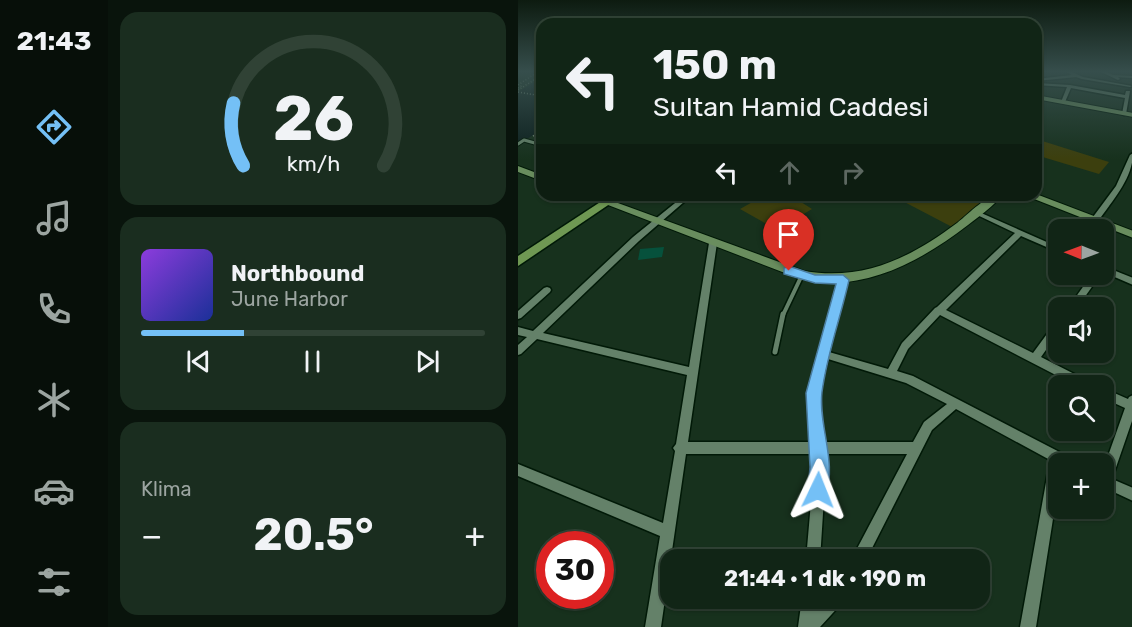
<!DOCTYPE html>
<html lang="tr">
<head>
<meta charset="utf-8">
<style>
  body { margin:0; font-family:Rubik,sans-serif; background:#1a2d1f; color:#f1f3f6; height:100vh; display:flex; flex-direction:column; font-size:22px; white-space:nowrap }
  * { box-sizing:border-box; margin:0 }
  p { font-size:20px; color:#9ca5a1 }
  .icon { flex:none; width:33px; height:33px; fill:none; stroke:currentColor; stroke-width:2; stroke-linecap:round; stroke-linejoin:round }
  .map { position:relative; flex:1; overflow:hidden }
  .sheet { display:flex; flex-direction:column; gap:12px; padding:12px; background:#09140c; width:410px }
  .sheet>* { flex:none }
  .banner { position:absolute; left:18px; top:18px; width:506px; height:183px; border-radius:18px; box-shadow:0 2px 4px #0004,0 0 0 2px #304235; background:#112516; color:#f1f3f6; overflow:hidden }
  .needle { width:39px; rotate:271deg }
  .buttons { position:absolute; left:530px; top:219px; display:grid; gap:12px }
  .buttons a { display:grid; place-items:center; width:66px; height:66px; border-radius:12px; background:#112516; box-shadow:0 2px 4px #0004,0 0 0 2px #304235; font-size:30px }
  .speed { position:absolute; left:18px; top:531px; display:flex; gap:12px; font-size:30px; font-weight:700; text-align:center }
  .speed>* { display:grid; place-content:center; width:78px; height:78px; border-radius:50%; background:#112516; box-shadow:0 2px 4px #0004,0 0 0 2px #304235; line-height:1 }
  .speed .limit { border:9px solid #d22; background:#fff; color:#111 }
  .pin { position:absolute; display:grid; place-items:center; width:51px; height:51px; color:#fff; margin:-62px -26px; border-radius:50% 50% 50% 0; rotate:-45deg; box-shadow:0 0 6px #0007 }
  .pin .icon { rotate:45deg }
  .me { position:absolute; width:66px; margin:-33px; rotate:2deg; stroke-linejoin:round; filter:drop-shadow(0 0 4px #0008) }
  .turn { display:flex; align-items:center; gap:21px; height:126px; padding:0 18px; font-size:27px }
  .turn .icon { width:78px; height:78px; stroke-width:2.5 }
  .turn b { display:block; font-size:42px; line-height:51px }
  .lanes { display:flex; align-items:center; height:57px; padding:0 18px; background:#0003; justify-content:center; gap:30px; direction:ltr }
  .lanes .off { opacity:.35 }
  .big { font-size:45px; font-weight:700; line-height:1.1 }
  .sheet .card { flex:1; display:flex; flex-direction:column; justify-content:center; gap:9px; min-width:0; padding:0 21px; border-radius:18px; background:#1a2d1f }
  .sheet .dial { align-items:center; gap:0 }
  .dial svg { height:156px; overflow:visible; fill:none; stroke:#304235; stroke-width:7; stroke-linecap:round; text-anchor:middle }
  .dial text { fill:#f1f3f6; stroke:none }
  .song { display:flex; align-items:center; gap:18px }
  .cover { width:72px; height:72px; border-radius:9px; background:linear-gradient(135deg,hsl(270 70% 55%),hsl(230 70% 35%)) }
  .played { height:6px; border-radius:3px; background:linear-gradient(90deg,#74c0f6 30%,#304235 30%) }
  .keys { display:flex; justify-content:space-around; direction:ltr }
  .heat { display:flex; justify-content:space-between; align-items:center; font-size:33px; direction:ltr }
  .trip { position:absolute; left:142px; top:549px; width:330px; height:60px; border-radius:18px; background:#112516; box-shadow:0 2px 4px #0004,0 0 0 2px #304235; font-weight:700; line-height:60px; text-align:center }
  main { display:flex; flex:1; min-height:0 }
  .tabs { display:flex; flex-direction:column; width:108px; justify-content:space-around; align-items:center; background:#070f09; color:#9ca5a1 }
  .tabs .icon { width:42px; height:42px }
  .tabs .selected { color:#74c0f6 }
  .tabs b { font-size:27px; color:#f1f3f6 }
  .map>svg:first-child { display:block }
  .green { fill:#3c3f0e }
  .water { fill:#0c1f1d }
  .building { fill:#06513c }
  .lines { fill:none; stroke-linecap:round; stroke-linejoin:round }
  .lane-far2-casing { stroke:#011907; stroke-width:5 }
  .lane-far1-casing { stroke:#011907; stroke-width:7 }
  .lane-casing { stroke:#011907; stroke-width:8 }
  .street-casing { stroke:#011907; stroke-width:3 }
  .secondary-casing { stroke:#011907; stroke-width:2 }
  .primary-casing { stroke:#011907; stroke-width:3 }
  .path { stroke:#7b907f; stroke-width:1.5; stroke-dasharray:1 2; stroke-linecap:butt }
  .lane-far2 { stroke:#648169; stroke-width:3 }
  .lane-far1 { stroke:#648169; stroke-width:4 }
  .lane { stroke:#648169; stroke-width:5 }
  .street { fill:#648169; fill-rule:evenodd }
  .secondary { fill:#698d5e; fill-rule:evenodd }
  .primary { fill:#6f9853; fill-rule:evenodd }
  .route { fill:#74c0f6; stroke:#4b7da0; stroke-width:1.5 }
</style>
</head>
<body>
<main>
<nav class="tabs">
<b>21:43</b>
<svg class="icon selected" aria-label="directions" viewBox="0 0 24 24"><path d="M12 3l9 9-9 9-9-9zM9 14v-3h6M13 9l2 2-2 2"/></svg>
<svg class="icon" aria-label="music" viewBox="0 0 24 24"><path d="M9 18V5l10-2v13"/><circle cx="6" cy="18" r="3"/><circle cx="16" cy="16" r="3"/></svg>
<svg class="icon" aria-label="phone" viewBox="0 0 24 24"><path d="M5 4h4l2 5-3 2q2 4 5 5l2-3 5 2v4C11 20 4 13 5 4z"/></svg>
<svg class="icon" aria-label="climate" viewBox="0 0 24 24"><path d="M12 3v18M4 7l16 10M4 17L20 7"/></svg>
<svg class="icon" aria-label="car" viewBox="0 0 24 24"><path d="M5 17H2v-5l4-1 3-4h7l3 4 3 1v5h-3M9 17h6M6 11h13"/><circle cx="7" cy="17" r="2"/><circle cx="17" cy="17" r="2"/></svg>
<svg class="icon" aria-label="filters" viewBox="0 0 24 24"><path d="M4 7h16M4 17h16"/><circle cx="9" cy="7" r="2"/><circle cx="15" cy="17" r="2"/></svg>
</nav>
<section class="sheet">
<div class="card dial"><svg viewBox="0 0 100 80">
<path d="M14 69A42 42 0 1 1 86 69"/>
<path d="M14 69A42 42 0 0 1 9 37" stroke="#74c0f6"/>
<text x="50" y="56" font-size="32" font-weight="700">26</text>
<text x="50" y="72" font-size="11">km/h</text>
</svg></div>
<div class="card">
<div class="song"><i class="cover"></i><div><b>Northbound</b><p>June Harbor</p></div></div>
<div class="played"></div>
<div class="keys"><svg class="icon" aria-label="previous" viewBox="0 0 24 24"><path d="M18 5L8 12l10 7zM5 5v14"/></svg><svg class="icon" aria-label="pause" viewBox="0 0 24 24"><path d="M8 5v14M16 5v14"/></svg><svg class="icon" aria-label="next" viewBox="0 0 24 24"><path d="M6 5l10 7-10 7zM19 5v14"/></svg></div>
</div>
<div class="card"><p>Klima</p>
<div class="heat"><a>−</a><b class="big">20.5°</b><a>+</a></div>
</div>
</section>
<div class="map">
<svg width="615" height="627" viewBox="0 0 615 627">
  <rect width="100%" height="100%" fill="#17311d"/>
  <!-- green -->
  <g class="green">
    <path d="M518,139l73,23 -10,12 -63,-19z"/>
    <path d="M247,195h51l-15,7 11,7 -35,21 -37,-21z"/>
    <path d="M373,195h107l-42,34z"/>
  </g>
  <!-- water -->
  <path class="water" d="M24,77v53l-24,14v-52z"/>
  <!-- building -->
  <path class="building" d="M146,247l-2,10 -24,3 2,-11z"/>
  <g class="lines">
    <defs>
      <path id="lane-far2" d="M0,144l6,-4 18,5"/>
      <path id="lane-far1" d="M265,315l19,-40"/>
      <path id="lane" d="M257,352l8,-38"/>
      <g id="street">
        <path d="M546,71h6l13,6 49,9 -2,1 -48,-8 -6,-2 -40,4v-2l36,-4z"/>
        <path d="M581,71h6l8,4 20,1v2l-15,-1 2,2 -2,1z"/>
        <path d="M518,83l34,2 55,10 1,-4h4l-4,23 -2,1 -2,-1 3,-16 -54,-10 -6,14 -2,1 -2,-1 6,-15 -31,-2z"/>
        <path d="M615,153c0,26 -22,49 -36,70h-6l-1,-2 26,-35 14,-31z"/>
        <path d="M167,195h7l-53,46 -96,92 146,34 20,-124 4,-2h3l1,2 -29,199h124l-3,-49 9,-39 22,-76h6l1,2 -18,72 59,17 14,-26 33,-35 2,-1 78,-74 -40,-19v-2h4l79,35v5l-37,-16 -75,74 87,43 22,-30 3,-1v11l-17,24 51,26 1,3h-16l-137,-71 -32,34 -11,22 16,5 162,84 2,4h-19v23l-22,140h-16l30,-167 -94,-51 -24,21 -66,130h-15l56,-106h-82l1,13 -6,93h-14l8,-93 -1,-13h-127l-25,173h-16l15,-91 -142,-60v-12l145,59 12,-72 -2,-3 3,-4 11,-69 -150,-36 -16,15 -3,1v-10l9,-8 -9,-2v-8l15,4 100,-94zM310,359l78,24 41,21 -23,18 -11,20h-89l-5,-49z"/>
        <path d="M585,266l30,12v7l-30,-13z"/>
        <path d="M574,274h9l-24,34h-9z"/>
        <path d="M29,287l3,1 1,2 -1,2 -29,26 -3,1v-8l26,-23z"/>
        <path d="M585,388l25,11 1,-2 4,-2v23l-21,61 21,9v13l-30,-14v-17l22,-62 -22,-10z"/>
        <path d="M284,598h14l-1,12 11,-12h18l-2,5 -22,24h-22z"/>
      </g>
      <g id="secondary">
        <path d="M518,95l97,18v4l-97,-18z"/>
        <path d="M0,166l24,9v6l-24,-9z"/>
        <path d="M518,194l97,37v7l-109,-43z"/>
        <path d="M64,195h14l208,76c60,10 106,-13 153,-48 14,-11 28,-28 46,-28 -10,11 -23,21 -35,30 -48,37 -108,70 -170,53z"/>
      </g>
      <path id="primary" d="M93,195h12l-105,71v-10z"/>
    </defs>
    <!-- lane-far2 casing -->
    <use href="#lane-far2" class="lane-far2-casing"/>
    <!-- lane-far1 casing -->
    <use href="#lane-far1" class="lane-far1-casing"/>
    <!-- lane casing -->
    <use href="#lane" class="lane-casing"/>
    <!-- street casing -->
    <use href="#street" class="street-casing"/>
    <!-- secondary casing -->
    <use href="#secondary" class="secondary-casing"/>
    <!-- primary casing -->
    <use href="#primary" class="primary-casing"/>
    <!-- path -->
    <g class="path">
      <path d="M0,85l21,-14"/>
      <path d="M0,88l5,-3"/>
      <path d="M0,90l24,-15"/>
      <path d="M0,92l24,4"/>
      <path d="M15,136l9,-5"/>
    </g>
    <!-- lane-far2 -->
    <use href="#lane-far2" class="lane-far2"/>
    <!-- lane-far1 -->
    <use href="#lane-far1" class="lane-far1"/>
    <!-- lane -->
    <use href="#lane" class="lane"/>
    <!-- street -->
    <use href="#street" class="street"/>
    <!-- secondary -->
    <use href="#secondary" class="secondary"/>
    <!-- primary -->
    <use href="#primary" class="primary"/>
  </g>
  <!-- sky -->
  <linearGradient id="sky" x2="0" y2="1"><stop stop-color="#0d1b10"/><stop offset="0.45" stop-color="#364e4c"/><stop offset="1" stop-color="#364e4c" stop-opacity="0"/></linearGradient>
  <rect width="615" height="159" fill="url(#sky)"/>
  <!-- route -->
  <path class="route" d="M271,266l26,9h28l6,5c-8,36 -22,74 -27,112 -4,34 16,71 3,105l-7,2 -7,-2 -3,-7 2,-23 -4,-74 30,-109 -21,-1 -31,-9v-6z"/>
</svg>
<div class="buttons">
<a><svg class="needle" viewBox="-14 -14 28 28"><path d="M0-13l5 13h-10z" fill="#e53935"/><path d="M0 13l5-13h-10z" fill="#9ca5a1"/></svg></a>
<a><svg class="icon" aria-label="sound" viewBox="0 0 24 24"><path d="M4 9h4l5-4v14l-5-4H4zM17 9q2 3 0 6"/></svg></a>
<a><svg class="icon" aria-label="search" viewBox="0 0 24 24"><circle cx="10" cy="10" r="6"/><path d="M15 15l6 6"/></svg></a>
<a>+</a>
</div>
<div class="speed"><div class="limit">30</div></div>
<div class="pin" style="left:271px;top:271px;background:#d93025"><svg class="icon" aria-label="arrive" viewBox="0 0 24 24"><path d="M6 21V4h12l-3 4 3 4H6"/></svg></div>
<svg class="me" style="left:300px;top:490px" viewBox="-20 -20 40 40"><path d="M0-17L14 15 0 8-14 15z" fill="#74c0f6" stroke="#fff" stroke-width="4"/></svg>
<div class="trip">21:44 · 1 dk · 190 m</div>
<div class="banner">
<div class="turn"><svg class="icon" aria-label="left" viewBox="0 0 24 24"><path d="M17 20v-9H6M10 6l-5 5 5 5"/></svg><div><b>150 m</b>Sultan Hamid Caddesi</div></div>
<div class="lanes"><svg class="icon" aria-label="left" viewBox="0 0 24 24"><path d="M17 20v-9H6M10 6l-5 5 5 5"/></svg><svg class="icon off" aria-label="ahead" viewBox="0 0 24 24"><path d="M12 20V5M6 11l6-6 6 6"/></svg><svg class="icon off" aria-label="right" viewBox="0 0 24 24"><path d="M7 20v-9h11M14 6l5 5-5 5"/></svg></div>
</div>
</div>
</main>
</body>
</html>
